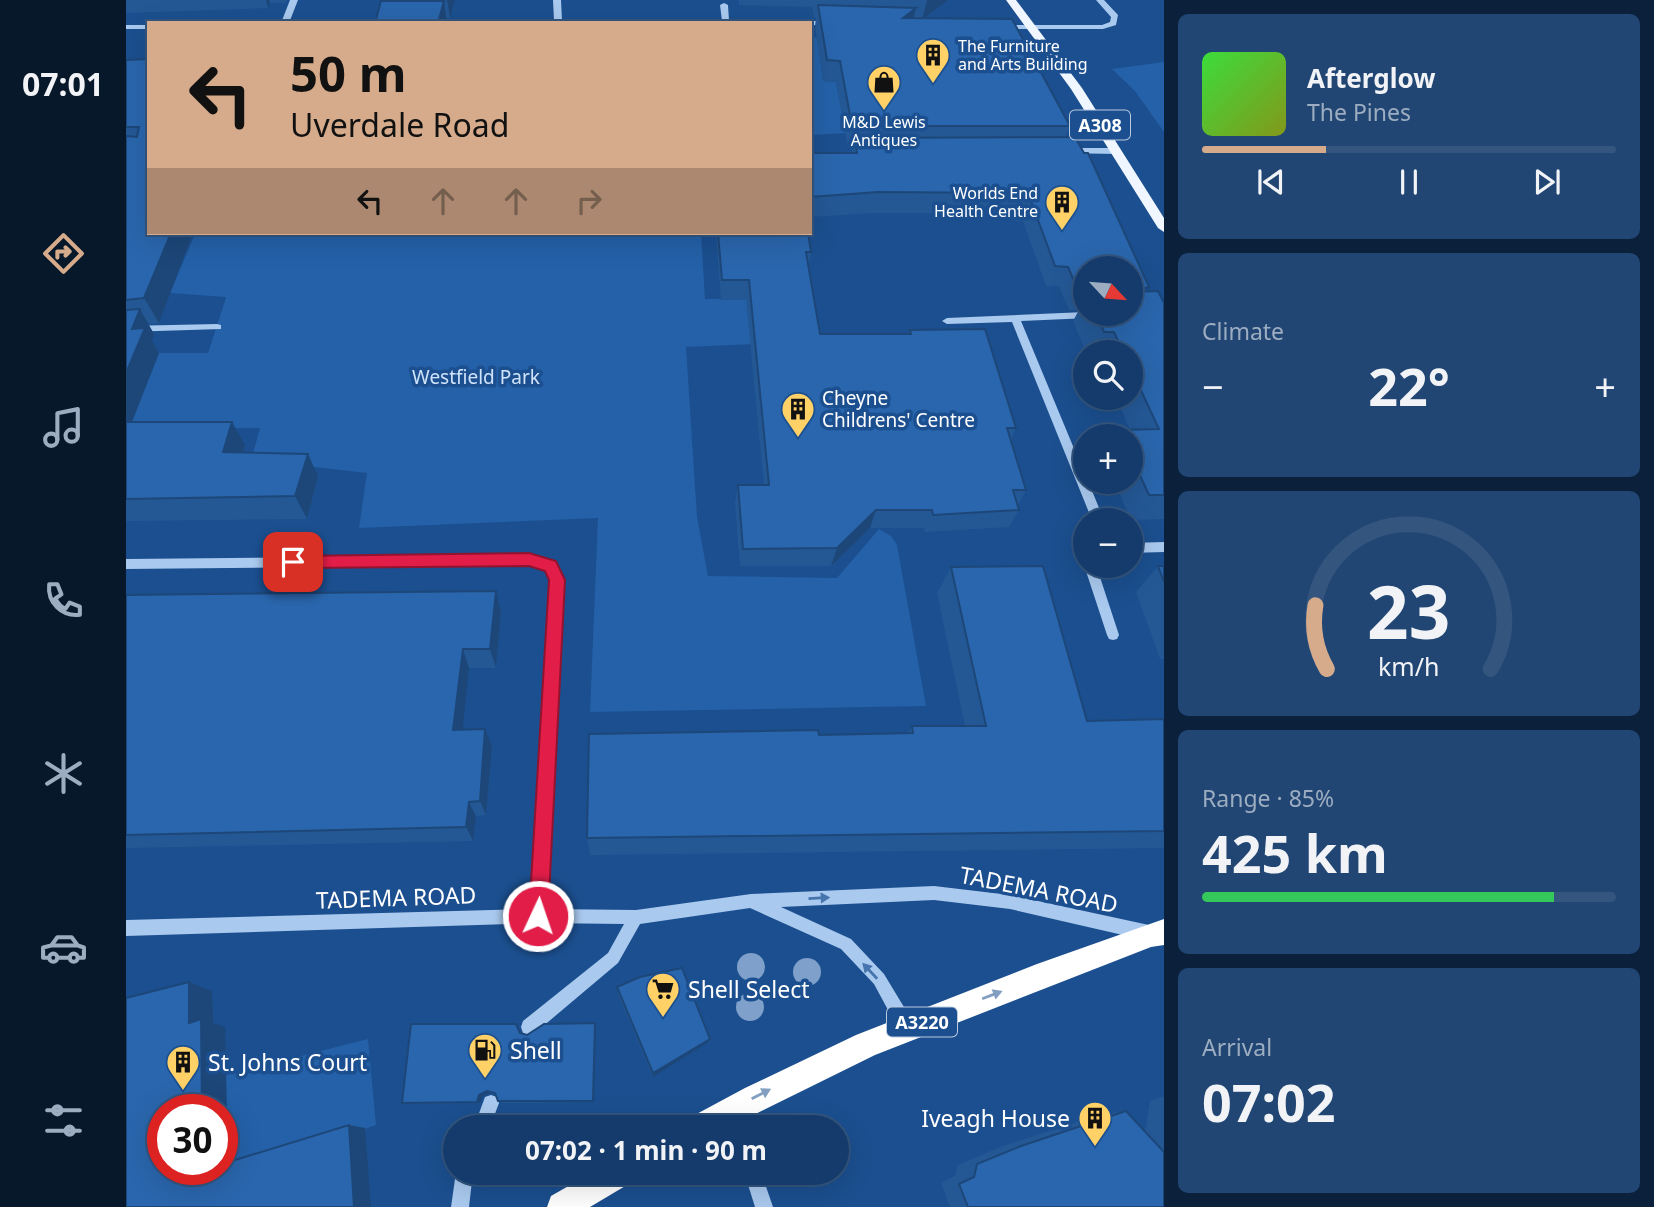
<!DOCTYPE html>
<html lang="en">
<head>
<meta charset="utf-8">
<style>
  body { margin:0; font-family:"Noto Sans",sans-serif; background:#214673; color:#f1f3f6; height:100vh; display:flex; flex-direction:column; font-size:26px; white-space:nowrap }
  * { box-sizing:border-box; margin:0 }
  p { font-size:23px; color:#9dadc1 }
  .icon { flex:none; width:38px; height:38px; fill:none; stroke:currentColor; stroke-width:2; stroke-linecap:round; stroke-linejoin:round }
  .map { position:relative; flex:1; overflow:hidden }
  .side { display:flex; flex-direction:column; gap:14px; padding:14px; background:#0b203b; width:490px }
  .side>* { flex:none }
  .guide { position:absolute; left:21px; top:21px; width:665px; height:214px; border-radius:0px; box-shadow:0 7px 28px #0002,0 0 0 2px #33557e; background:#d6ab8b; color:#111; overflow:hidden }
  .needle { width:46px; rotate:116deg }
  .fabs { position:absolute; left:947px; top:256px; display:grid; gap:14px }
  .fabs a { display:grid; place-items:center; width:70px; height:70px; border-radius:50%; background:#143b6b; box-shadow:0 7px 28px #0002,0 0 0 2px #33557e; font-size:35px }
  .speed { position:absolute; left:21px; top:1094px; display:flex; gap:14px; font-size:35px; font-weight:700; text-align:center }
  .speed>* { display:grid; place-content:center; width:91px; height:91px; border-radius:50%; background:#143b6b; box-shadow:0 7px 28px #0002,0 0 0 2px #33557e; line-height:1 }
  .speed .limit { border:10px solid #d22; background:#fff; color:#111 }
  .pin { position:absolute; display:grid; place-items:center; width:60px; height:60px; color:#fff; margin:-30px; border-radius:14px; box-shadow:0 4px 10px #0006 }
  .me { position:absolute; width:77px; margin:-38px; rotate:3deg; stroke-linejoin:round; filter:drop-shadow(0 0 5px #0008) }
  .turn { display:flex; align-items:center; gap:24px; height:147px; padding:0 28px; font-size:32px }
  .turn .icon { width:91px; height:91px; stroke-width:2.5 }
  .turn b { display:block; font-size:49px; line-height:60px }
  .lanes { display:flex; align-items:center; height:66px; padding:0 28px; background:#0003; justify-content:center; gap:35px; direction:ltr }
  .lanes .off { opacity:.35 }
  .big { font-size:52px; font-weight:700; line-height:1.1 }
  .side .card { flex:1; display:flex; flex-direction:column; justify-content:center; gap:10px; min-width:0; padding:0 24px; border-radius:10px; background:#214673 }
  .side .dial { align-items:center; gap:0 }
  .dial svg { height:182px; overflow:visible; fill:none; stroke:#33557e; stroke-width:7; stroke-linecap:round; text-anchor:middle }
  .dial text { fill:#f1f3f6; stroke:none }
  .song { display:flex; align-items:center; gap:21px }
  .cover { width:84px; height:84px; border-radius:10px; background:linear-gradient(135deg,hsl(120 70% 55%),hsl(70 70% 35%)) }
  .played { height:7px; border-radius:4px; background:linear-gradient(90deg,#d6ab8b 30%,#33557e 30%) }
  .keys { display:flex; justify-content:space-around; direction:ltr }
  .heat { display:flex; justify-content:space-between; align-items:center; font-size:38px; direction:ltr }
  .charge { height:10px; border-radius:5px; background:linear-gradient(90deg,#34c759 85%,#33557e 0) }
  .trip { position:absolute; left:317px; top:1115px; width:406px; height:70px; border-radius:35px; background:#143b6b; box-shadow:0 7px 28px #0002,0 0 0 2px #33557e; font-weight:700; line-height:70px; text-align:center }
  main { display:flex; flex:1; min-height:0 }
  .menu { display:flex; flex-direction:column; width:126px; justify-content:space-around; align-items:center; background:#08182b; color:#9dadc1 }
  .menu .icon { width:49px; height:49px }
  .menu .current { color:#d6ab8b }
  .menu b { font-size:32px; color:#f1f3f6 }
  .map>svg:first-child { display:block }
  .green { fill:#2461a8 }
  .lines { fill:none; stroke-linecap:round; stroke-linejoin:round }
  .minor { fill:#a9c9ee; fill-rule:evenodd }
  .major { fill:#f0f6ff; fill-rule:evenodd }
  .highway { fill:#fff; fill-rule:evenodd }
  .tree { fill:#7ea0ca }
  .wall { fill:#245895; fill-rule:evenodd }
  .shaded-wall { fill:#1d4779 }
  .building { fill:#2a66ad; stroke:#1d4779; stroke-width:2 }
  .oneway { fill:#4674ac }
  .oneway2 { fill:#829ec1 }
  .route { fill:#e11d48; stroke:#92132f; stroke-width:2 }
  .labels { text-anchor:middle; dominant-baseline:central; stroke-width:7; stroke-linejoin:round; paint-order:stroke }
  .far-poi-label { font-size:16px; fill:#fff; stroke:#1b4f8f; text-anchor:start }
  .shield { fill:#1b4f8f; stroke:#bbcadd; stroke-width:2 }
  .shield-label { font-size:18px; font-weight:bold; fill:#fff }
  .park-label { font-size:19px; fill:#cfe3fa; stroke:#1b4f8f }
  .poi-label { font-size:19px; fill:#fff; stroke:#1b4f8f; text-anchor:start }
  .near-street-label { font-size:23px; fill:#fff; stroke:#1b4f8f }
  .near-poi-label { font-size:23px; fill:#fff; stroke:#1b4f8f; text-anchor:start }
</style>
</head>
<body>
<main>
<nav class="menu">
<b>07:01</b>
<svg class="icon current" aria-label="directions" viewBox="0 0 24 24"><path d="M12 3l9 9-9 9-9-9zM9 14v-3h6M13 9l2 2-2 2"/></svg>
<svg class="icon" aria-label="music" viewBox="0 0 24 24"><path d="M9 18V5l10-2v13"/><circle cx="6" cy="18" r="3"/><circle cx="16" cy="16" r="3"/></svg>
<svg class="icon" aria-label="phone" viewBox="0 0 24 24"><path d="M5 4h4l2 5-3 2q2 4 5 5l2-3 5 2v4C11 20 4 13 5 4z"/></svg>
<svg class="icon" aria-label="climate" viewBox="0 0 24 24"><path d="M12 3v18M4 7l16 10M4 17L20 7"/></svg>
<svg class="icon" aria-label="car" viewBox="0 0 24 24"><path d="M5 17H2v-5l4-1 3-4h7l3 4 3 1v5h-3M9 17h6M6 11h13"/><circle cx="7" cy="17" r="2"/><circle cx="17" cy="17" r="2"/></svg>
<svg class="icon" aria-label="filters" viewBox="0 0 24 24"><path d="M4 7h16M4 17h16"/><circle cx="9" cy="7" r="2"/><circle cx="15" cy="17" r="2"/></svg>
</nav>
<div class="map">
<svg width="1038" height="1207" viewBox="0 0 1038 1207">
  <rect width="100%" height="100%" fill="#1b4f8f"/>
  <!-- green -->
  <g class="green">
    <path d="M684,37l7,1 6,43 13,1 10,51 -36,2z"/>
    <path d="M1038,62v70l-29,-41 -23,-22z"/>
    <path d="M575,233l4,66h47l4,45 -70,3 11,170 11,59 129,2 42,-49 12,7 6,9 29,161 -336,6 8,-194 -239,10 8,-55 -70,-8 -50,10 13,-47 -131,1 30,-76h49l17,-52 1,-4 -56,-4 25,-59z"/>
    <path d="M242,1039l8,86 -148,53 -2,-103z"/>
  </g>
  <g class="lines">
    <!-- minor -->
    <g class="minor">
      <path d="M164,0h8l-9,23h-8z"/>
      <path d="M427,0h8l1,20 160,1 -2,-16 4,-2 4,2 1,16h102l4,2 -4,2h-21v-2l-381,-1 4,-2h121z"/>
      <path d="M970,0h8l14,15 -2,10 -13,4h-103l-4,-2 4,-2h102l8,-3 1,-5z"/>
      <path d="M264,20l3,3h-69l3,-2z"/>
      <rect x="0" y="25" width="23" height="4"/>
      <path d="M940,148h50l4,3 -4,3 -53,-1v-4z"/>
      <path d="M959,312l10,3 -5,3 -69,3 64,154v6h3l16,39h-12l-80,-198 -65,2 -5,-3 5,-3z"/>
      <path d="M91,324l4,1v4l-95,3v-6z"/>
      <path d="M1038,542v10l-34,1v-10z"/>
      <path d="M959,545v11l-4,-2 -2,-3 2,-4z"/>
      <path d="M403,555l25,8 9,17 -17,329 90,1 115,-16 183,-8 76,9 139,30 5,3 3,5 -3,5 -5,3 -139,-32 -76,-9 -153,7 70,32 33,35 29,48 2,6 -2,6 -6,2 -6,-2 -27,-50 -33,-35 -91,-41 -110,16 -22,39 -83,70 -6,2 -6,-2 -2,-6 2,-6 85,-68 16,-29 -86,-1 -412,13v-16l405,-11 20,-329 -5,-10 -17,-5 -403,4v-10z"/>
      <path d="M959,563v2h11l23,70 -2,4 -4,1 -4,-1 -2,-4 -23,-70z"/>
      <path d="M365,1095l6,2 2,6 -9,24h-16l11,-30z"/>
      <path d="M330,1172h17l-4,35h-18z"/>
      <path d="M618,1172h17l12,35h-18z"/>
    </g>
    <!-- major -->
    <path class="major" d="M880,0h10l66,88 82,130v14l-6,-4 -87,-139z"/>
    <!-- highway -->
    <g class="highway">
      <path d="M1038,919v26l-13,2 -276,108 -146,72h-42l4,-10 54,-29 111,-53 181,-71z"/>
      <path d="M467,1172h43l-4,10 -42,25h-43l4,-11z"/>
    </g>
  </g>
  <!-- trees -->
  <g class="tree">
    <circle cx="625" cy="967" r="14"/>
    <circle cx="681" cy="972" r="14"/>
    <circle cx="624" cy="1007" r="14"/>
  </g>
  <!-- wall -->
  <g class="wall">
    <path d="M0,0h161l-1,3h-16l-2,5 -142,5z"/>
    <path d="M258,0h71l-5,18h-4l1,5h-72z"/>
    <path d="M613,0h209l-23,18 145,108 -5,11 81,154 18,12v216l-33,1 -17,-39h16v-45h-14l4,-6h10l-14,-33h14v-45h-44l-13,-31 6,-11h-10l-10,-24h-13l-23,-65h-9l-2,-8h-139l-63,4v-64h42l1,-6h-5l-12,-65 -13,-1 -8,-55 1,-8 -2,-1 -2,-10 -73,-2zM959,268h45v45h-45z"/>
    <path d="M0,60h23v173h44l-34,90 -11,1 6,10 -2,6 7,13 -27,69 113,23 -2,7 75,24 -11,43 -181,2z"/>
    <path d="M590,233h92l3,19 -2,14 11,68h88l2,-4 106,98 -5,11 15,51 -8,15 1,5 -10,17 -84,5 -1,-4h-54l-39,38h-91l-5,-63 3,-18h26l-18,-185h-25z"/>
    <path d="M1032,566h6v93h-4l-24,-67z"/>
    <path d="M825,567l136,154 77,-2v129l-574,7 -3,-17 232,-103 89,-2 4,-7h53l-28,-133z"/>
    <path d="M370,591l5,20 -5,57h-27l-7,61h23l7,17 -6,69 -10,1 -3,25 -347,7v-253z"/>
    <path d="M491,987l93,52 -3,4 -54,34 -35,-83z"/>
    <path d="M390,1024l5,9 6,2 69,-9 -2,76 -93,1 -3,-2 -3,-7 -5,-1 -7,3 -3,7 -73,1 -5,-1z"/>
    <path d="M1038,1096v111h-214l-9,-24 14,-7 3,-11 42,-18 99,-32 27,-4 19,21 5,-31z"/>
  </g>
  <!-- shaded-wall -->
  <g class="shaded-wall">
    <path d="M140,0h3l1,3 -2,5z"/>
    <path d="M321,0h8l-5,18z"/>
    <path d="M801,0h21l-26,20z"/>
    <path d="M318,1l3,22h-9z"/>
    <path d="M790,8l-5,21 -8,-11z"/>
    <path d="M45,233h22l-34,90 -15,-25z"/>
    <path d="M14,309l14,25 -2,6 7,13 -33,84v-64l6,-44z"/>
    <path d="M106,422l13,23 -8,30 -14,-23z"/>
    <path d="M182,454l10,22 -11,43 -12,-23z"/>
    <path d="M750,510l-6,18 -39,38 6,-18z"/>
    <path d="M370,591l5,20 -5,57 -6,-19z"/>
    <path d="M337,649l6,19 -8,78 -8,-16z"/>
    <path d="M359,729l7,17 -6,69 -6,-14z"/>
    <path d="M343,802l7,14 -3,25 -7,-14z"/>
    <path d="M63,982l23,9 1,32 12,4 3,143 -25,-1h19v-59h-20l-13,-87z"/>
    <path d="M469,1023l1,3 -2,76 -1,-1z"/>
    <path d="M584,1039l-3,4 -54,34v-4z"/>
    <path d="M361,1091l3,2 -7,3 -3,7 -3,-1 2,-7z"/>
    <path d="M223,1125l16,3 6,79h-17z"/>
  </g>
  <!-- building -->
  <g class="building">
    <path d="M255,1h63l-6,22h-63z"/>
    <path d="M692,5l98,3 -13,10 109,1 58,107h-218l-12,-65 -13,-1z"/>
    <path d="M23,59v174h22l-27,65 -18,2v-164l11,1 2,-10h-13v-67z"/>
    <path d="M949,137l9,16h4l61,134 -10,3h-9v-22h-45v22h-7l-10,-23 -13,-1 -24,-65 -9,-1 -3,-7 -141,-1 -68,5v-44h47l-2,-15z"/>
    <path d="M592,233h90l3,19h-5l14,82h91l-1,-4 75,-1 31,99h-9l19,62h-13l6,20 -86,5 -1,-5h-56l-39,38 -94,1 -5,-64h31l-20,-205h-27z"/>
    <path d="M1032,291l6,12v192h-15l-19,-41v-18h-8l-2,-6 39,-1 -29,-62v-15h-7l-9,-20h-10l-8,-19h34v-21z"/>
    <path d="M14,309l-8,20 13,-1 -19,45v-63z"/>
    <path d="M0,422h106l-9,30 85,2 -13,42 -169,3z"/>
    <path d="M917,566l44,155 77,-2v112l-577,7 2,-104 229,-4 1,5 94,-2 -1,-7h74l-35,-159z"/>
    <path d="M1032,566h6v16z"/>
    <path d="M370,591l-6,58h-27l-10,81 32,-1 -5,72 -11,1 -3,25 -340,8v-240z"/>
    <path d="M556,968l28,71 -57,34 -36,-86 23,-10z"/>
    <path d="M63,982v41l12,-4 1,91h-39v59h59v-5l127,-39 5,82h-228v-209z"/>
    <path d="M469,1023l-2,78h-95l-3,-8 -8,-2 -8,4 -2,7 -75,1 9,-79h105l4,9 7,2 17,-11z"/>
    <path d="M1000,1111l38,41v55h-196l-9,-23 15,-7 3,-13 44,-18z"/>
  </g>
  <!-- one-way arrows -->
  <defs><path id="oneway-solid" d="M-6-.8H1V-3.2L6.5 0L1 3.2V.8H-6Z" transform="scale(1.75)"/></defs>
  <g class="oneway">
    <use href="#oneway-solid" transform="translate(693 898) rotate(-3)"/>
    <use href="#oneway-solid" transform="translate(744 971) rotate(-133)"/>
  </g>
  <g class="oneway2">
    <use href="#oneway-solid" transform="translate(866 995) rotate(-21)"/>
    <use href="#oneway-solid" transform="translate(635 1094) rotate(-27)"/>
  </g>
  <!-- route -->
  <path class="route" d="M403,553l27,8 9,19 -17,336 -3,7 -7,2 -7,-2 -2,-7 20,-336 -4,-9 -16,-5 -236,2 -8,-6 8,-6z"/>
  <!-- icons -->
  <defs>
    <symbol id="building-pin" viewBox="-11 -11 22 30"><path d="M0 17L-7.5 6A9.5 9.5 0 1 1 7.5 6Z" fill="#ffd166" stroke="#1b4f8f"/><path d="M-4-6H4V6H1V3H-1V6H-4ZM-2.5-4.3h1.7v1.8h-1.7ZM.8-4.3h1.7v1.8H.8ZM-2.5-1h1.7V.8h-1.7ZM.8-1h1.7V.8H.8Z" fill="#111"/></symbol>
    <symbol id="shop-pin" viewBox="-11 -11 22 30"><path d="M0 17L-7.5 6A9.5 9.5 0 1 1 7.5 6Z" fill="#ffd166" stroke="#1b4f8f"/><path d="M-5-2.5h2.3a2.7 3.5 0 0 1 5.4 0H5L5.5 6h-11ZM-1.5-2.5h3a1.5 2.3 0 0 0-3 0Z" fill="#111"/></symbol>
    <symbol id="supermarket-pin" viewBox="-11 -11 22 30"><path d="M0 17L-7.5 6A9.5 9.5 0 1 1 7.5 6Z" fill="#ffd166" stroke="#1b4f8f"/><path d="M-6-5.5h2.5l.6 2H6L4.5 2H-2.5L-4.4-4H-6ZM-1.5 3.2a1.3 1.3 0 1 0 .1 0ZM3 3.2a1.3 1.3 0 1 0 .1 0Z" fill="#111"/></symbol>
    <symbol id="fuel-pin" viewBox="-11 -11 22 30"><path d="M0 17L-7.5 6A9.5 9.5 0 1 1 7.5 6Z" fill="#ffd166" stroke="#1b4f8f"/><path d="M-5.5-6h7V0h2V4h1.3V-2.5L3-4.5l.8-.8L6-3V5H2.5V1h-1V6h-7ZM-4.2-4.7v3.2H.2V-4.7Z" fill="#111"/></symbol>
  </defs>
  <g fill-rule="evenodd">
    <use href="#building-pin" x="788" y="36" width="38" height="52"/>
    <use href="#shop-pin" x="739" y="63" width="38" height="52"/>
    <use href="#building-pin" x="917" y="183" width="38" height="52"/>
    <use href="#building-pin" x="653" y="390" width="38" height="52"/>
    <use href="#supermarket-pin" x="518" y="970" width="38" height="52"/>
    <use href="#fuel-pin" x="340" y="1031" width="38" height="52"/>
    <use href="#building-pin" x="38" y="1043" width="38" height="52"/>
    <use href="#building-pin" x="950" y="1099" width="38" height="52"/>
  </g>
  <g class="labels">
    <!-- far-poi labels -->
    <g class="far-poi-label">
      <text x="832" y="46">The Furniture<tspan x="832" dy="18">and Arts Building</tspan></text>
      <text x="758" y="122" text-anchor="middle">M&amp;D Lewis<tspan x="758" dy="18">Antiques</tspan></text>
      <text x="912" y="193" text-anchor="end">Worlds End<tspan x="912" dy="18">Health Centre</tspan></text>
    </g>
    <!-- shield labels -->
    <g class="shield">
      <rect x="944" y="110.5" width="60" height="29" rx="5"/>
      <rect x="761" y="1007.5" width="70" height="29" rx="5"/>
    </g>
    <g class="shield-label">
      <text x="974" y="125">A308</text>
      <text x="796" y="1022">A3220</text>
    </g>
    <!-- park labels -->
    <g class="park-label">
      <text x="350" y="377">Westfield Park</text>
    </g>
    <!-- poi labels -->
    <g class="poi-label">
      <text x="696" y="398">Cheyne<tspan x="696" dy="22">Childrens' Centre</tspan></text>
    </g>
    <!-- near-street labels -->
    <g class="near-street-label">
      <text transform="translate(913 889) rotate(11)">TADEMA ROAD</text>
      <text transform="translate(270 897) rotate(-2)">TADEMA ROAD</text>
    </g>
    <!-- near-poi labels -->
    <g class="near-poi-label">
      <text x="562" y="989">Shell Select</text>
      <text x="384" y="1050">Shell</text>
      <text x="82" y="1062">St. Johns Court</text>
      <text x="944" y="1118" text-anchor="end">Iveagh House</text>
    </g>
  </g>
</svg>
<div class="fabs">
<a><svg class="needle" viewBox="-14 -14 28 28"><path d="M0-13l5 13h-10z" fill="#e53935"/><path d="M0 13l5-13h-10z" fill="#9dadc1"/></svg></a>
<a><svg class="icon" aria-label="search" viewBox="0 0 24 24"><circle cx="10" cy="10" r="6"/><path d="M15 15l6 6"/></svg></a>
<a>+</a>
<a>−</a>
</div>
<div class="speed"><div class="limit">30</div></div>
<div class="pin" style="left:167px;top:562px;background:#d93025"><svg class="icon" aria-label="arrive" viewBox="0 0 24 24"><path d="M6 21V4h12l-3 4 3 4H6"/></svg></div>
<svg class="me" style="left:412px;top:916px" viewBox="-20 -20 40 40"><circle r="17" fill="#e11d48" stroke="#fff" stroke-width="3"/><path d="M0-11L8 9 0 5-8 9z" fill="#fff"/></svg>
<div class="trip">07:02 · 1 min · 90 m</div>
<div class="guide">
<div class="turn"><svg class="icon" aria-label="left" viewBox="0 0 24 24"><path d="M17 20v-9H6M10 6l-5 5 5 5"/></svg><div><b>50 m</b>Uverdale Road</div></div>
<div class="lanes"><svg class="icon" aria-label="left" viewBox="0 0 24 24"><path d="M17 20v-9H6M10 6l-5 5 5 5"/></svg><svg class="icon off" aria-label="ahead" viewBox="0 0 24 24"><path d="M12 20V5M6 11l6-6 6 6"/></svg><svg class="icon off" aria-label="ahead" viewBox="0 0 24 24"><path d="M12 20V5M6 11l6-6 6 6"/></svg><svg class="icon off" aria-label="right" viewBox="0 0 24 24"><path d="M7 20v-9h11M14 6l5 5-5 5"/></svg></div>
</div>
</div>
<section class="side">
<div class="card">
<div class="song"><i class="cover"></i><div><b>Afterglow</b><p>The Pines</p></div></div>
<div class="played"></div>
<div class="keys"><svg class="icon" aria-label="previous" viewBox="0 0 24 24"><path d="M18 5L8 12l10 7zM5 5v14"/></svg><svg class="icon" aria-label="pause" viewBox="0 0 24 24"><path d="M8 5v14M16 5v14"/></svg><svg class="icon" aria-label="next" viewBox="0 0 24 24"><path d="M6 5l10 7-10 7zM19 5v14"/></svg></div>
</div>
<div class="card"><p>Climate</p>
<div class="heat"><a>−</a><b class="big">22°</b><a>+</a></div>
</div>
<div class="card dial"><svg viewBox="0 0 100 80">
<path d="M14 69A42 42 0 1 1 86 69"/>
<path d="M14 69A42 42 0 0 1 9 41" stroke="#d6ab8b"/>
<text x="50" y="56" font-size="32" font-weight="700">23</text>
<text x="50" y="72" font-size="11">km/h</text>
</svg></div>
<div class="card"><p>Range · 85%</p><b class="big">425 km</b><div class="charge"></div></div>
<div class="card"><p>Arrival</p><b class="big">07:02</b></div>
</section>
</main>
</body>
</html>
